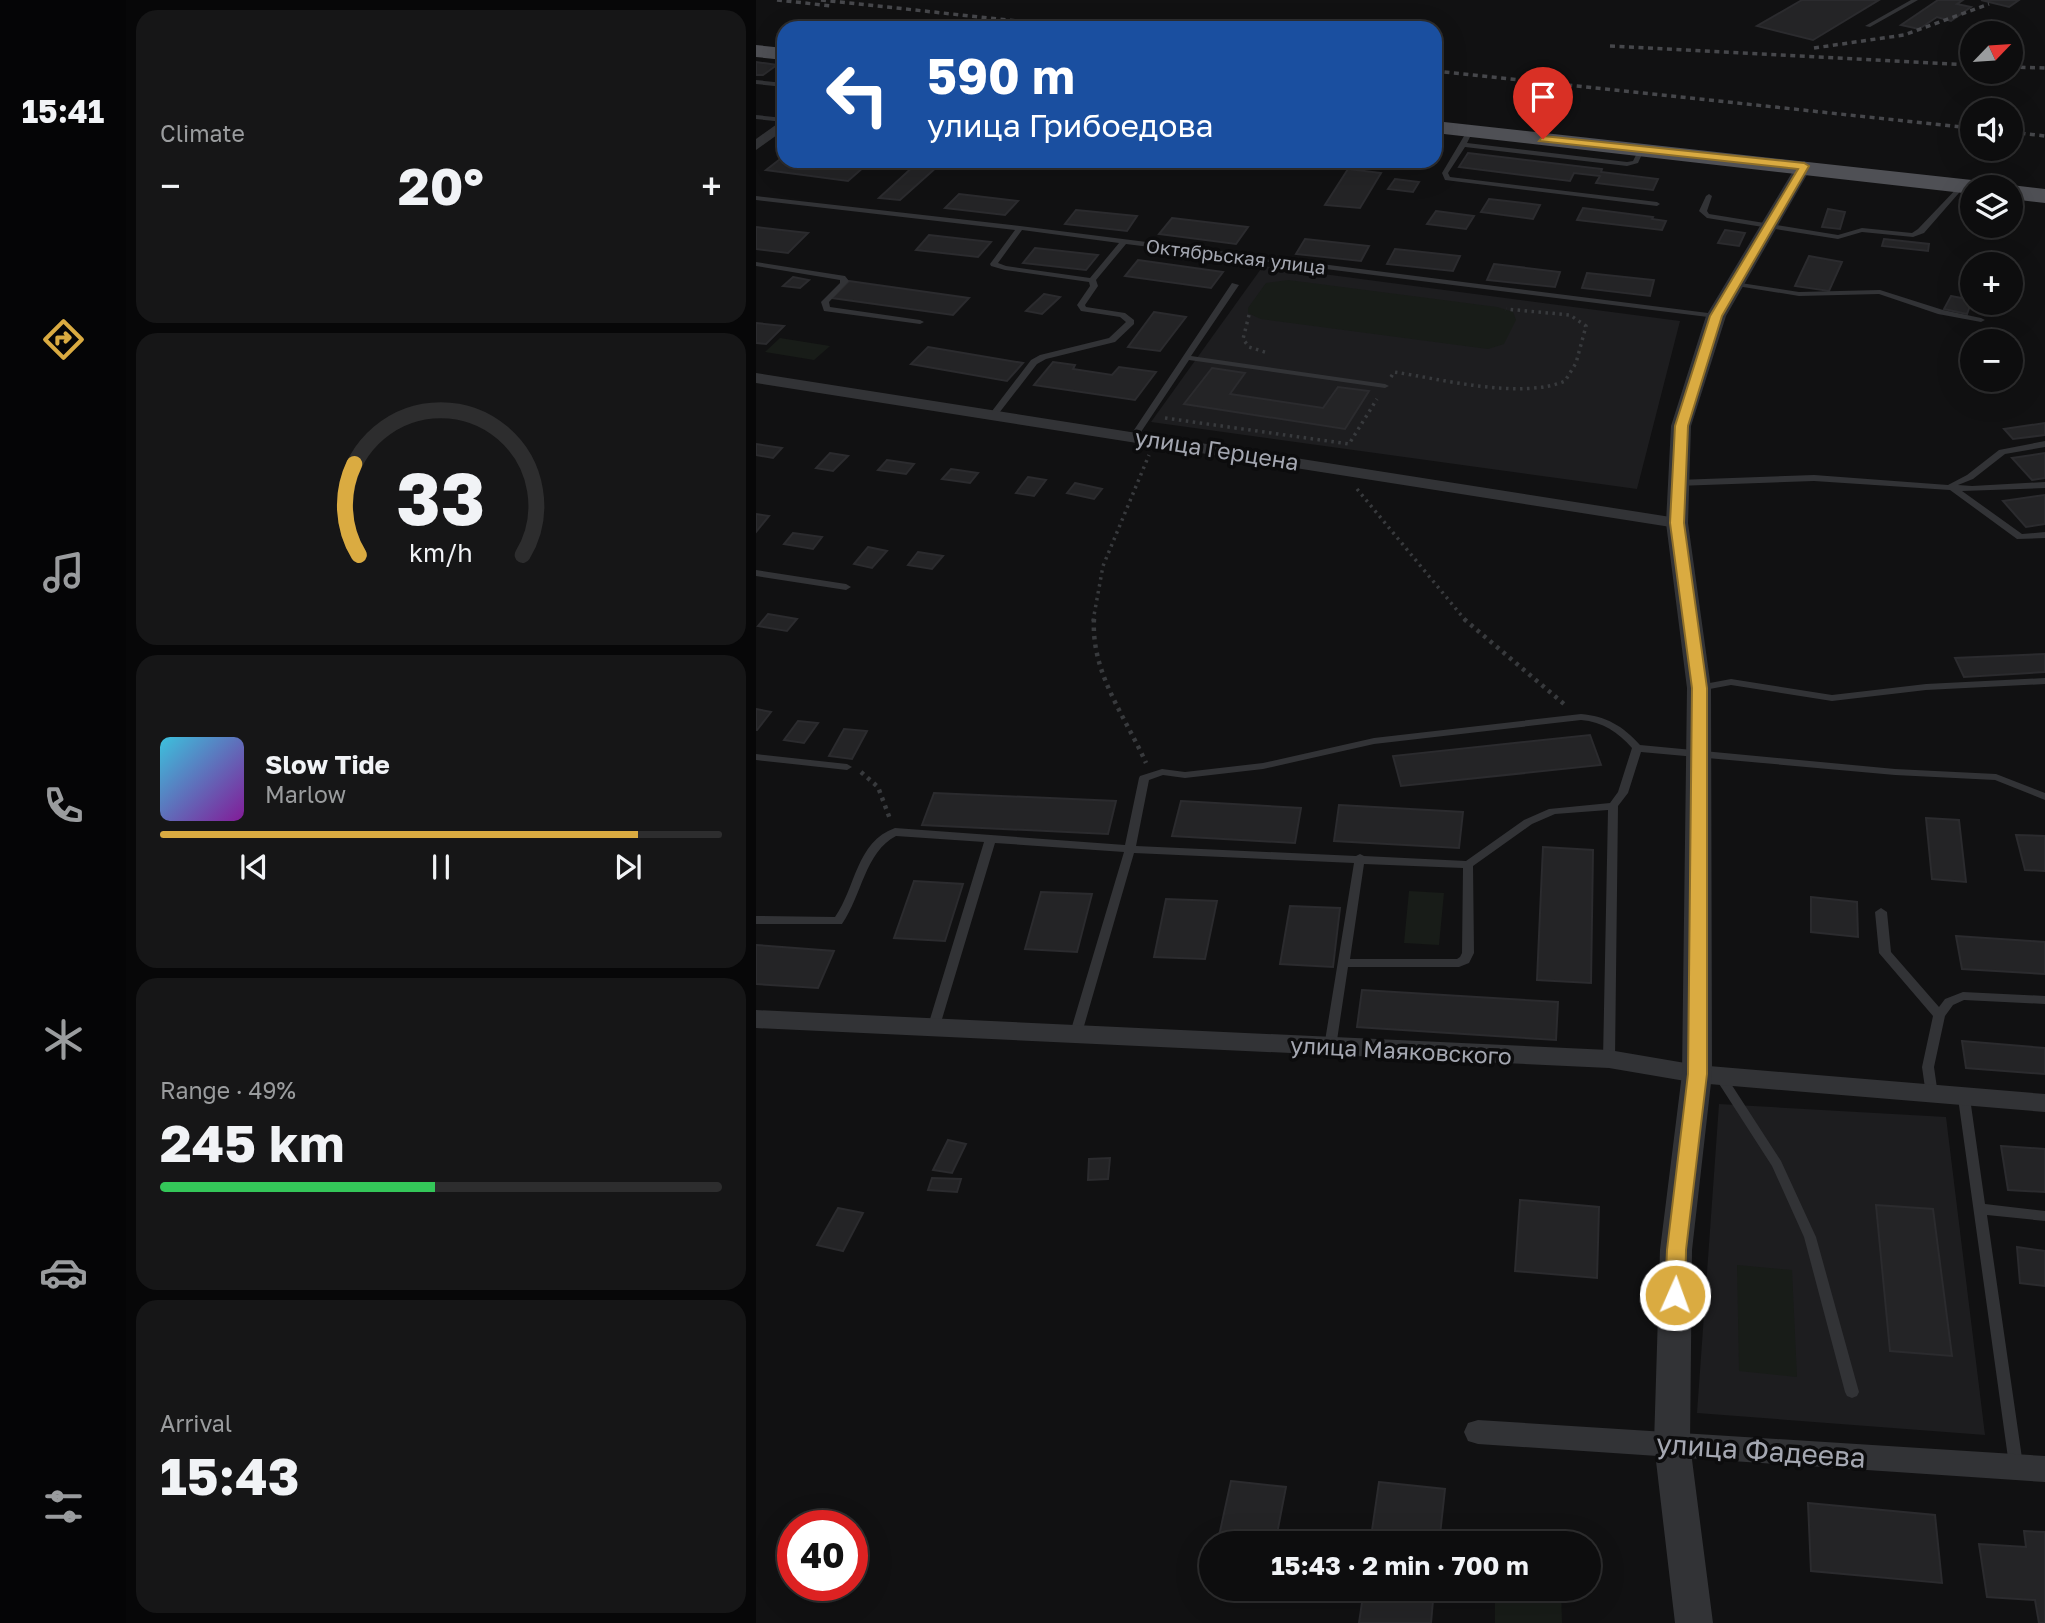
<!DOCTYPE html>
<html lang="en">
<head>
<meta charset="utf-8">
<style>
  body { margin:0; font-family:"Golos Text",sans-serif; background:#161617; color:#f1f3f6; height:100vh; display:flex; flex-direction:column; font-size:26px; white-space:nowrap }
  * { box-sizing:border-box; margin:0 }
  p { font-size:23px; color:#9a9c9e }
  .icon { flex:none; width:38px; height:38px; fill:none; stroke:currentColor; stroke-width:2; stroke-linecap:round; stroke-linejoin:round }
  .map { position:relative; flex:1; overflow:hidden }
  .panel { display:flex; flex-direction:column; gap:10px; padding:10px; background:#070708; width:630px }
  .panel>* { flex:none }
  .hud { position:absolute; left:21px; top:21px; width:665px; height:147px; border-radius:21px; box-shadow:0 7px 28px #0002,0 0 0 2px #2d2d2e; background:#1a4fa0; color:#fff; overflow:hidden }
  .needle { width:46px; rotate:65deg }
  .tools { position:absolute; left:1204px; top:21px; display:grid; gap:14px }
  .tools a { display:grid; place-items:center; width:63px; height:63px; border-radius:50%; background:#0d0d0e; box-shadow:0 7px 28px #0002,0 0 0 2px #2d2d2e; font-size:35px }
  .speed { position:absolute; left:21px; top:1510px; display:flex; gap:14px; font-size:35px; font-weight:700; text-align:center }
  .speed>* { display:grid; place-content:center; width:91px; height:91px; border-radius:50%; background:#0d0d0e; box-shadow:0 7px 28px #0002,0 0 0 2px #2d2d2e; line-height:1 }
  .speed .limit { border:10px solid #d22; background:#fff; color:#111 }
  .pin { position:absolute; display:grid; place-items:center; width:60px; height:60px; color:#fff; margin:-72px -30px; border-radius:50% 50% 50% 0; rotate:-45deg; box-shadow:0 0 7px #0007 }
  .pin .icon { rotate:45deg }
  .me { position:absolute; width:77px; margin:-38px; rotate:2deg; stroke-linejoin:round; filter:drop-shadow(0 0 5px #0008) }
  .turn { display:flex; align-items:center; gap:24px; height:147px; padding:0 35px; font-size:32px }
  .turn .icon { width:91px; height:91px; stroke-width:2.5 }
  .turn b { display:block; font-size:49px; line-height:60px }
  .big { font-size:52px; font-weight:700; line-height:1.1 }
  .panel .tile { flex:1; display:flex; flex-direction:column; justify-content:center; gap:10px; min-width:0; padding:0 24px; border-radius:21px; background:#161617 }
  .panel .dial { align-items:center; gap:0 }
  .dial svg { height:182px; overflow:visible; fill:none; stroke:#2d2d2e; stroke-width:7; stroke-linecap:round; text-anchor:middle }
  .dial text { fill:#f1f3f6; stroke:none }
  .song { display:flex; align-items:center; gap:21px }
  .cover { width:84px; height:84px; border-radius:10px; background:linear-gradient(135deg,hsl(190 70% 55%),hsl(290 70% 35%)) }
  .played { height:7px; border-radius:4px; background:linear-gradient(90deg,#daab41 85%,#2d2d2e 85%) }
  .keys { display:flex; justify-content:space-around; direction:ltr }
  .heat { display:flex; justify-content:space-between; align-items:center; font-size:38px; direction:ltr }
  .charge { height:10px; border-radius:5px; background:linear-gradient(90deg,#34c759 49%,#2d2d2e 0) }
  .trip { position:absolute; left:443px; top:1531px; width:402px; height:70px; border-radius:35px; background:#0d0d0e; box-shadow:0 7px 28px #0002,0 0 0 2px #2d2d2e; font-weight:700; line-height:70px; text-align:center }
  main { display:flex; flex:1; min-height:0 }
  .menu { display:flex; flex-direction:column; width:126px; justify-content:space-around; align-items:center; background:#050506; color:#9a9c9e }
  .menu .icon { width:49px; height:49px }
  .menu .active { color:#daab41 }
  .menu b { font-size:32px; color:#f1f3f6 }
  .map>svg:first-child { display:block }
  .built { fill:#1d1d1f }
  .green { fill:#181c18 }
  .building { fill:#242426; stroke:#2b2b2e; stroke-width:2 }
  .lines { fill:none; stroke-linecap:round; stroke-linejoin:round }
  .path-far1 { stroke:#383a3d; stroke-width:3.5; stroke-dasharray:2.5 4.5; stroke-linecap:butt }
  .path { stroke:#383a3d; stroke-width:4.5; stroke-dasharray:3.5 5; stroke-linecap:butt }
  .service { fill:#323336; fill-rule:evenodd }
  .minor { fill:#323336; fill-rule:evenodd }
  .tertiary { fill:#323336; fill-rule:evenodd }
  .primary { fill:#4f5055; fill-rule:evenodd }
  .rail { stroke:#46474b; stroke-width:3.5; stroke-dasharray:5 4.5; stroke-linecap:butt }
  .route { fill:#daab41; stroke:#8e6f2a; stroke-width:2 }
  .labels { text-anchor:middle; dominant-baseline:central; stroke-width:7; stroke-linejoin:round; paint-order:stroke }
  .far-street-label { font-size:19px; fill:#a4a7b1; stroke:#0c0c0d }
  .street-label { font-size:23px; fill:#a4a7b1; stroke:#0c0c0d }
  .near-street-label { font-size:28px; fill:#a4a7b1; stroke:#0c0c0d }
</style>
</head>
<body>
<main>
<nav class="menu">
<b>15:41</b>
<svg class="icon active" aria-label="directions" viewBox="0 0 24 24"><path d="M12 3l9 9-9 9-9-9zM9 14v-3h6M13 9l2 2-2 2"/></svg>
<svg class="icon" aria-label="music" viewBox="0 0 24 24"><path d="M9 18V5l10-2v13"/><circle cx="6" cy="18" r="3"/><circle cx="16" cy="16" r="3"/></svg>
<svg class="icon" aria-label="phone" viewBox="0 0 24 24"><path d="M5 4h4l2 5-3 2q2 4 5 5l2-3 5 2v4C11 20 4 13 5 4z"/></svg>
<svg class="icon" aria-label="climate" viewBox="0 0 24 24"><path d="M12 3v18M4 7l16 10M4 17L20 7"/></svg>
<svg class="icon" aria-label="car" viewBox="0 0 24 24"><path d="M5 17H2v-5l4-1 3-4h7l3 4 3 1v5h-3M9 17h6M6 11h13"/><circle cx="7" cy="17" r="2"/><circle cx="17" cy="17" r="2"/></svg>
<svg class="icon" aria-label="filters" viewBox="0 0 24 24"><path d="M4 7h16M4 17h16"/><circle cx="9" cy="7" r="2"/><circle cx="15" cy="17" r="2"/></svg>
</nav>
<section class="panel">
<div class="tile"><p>Climate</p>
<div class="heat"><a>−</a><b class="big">20°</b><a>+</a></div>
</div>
<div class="tile dial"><svg viewBox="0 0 100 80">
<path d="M14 69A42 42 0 1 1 86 69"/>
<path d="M14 69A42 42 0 0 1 12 29" stroke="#daab41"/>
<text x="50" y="56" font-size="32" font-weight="700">33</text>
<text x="50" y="72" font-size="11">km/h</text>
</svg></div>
<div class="tile">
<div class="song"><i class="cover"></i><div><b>Slow Tide</b><p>Marlow</p></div></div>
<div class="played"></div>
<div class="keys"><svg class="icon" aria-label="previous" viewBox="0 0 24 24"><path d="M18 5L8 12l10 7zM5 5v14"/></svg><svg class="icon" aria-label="pause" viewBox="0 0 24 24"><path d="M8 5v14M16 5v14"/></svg><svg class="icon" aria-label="next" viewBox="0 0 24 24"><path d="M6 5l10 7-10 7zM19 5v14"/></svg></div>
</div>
<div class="tile"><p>Range · 49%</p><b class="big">245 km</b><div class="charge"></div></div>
<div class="tile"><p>Arrival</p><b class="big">15:43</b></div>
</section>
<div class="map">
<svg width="1289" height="1623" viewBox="0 0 1289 1623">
  <rect width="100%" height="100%" fill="#111112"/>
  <!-- built -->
  <g class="built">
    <path d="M507,266l417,55 -43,168 -486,-67z"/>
    <path d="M963,1104l227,13 39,318 -288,-22z"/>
  </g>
  <!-- green -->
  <g class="green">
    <path d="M532,280l209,27 16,5 3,8 -12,24 -16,5 -227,-30 -13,-6v-5l18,-25z"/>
    <path d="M24,338l50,8 -16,14 -49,-8z"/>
    <path d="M653,891l35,2 -5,52 -35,-2z"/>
    <path d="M981,1265l55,5 5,107 -58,-6z"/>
    <path d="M739,1589h66l1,34h-67z"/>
  </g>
  <!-- building -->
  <g class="building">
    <path d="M1046,0h77l-66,40 -56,-14z"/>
    <path d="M1182,0h25l-6,4 14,3 -20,14 -14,-4 -18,12 -18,-4z"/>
    <path d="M1225,0h38l-10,7z"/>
    <path d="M0,62l21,3 -14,10h-7z"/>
    <path d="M712,153l134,16 -1,3 57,7 -5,11 -57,-7 4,-7 -26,-3 -4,8 -111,-14z"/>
    <path d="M28,156v5h42l39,5 -17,15 -82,-11z"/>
    <path d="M161,163l21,3 -38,34 -21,-2z"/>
    <path d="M592,169l33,4 -21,35 -35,-3z"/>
    <path d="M639,179l24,3 -6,10 -25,-3z"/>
    <path d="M203,194l59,7 -13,14 -60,-7z"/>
    <path d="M733,199l51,6 -7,14 -52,-7z"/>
    <path d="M827,208l70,9 -1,2 14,2 -4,9 -85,-10z"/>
    <path d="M1072,209l17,3 -5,17 -18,-2z"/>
    <path d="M320,210l61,6 -10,15 -62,-7z"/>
    <path d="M680,211l38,5 -8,13 -39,-5z"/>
    <path d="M416,218l76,9 -12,17 -77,-10z"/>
    <path d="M0,227l52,6 -20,20 -32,-4z"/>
    <path d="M969,230l20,3 -6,13 -21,-3z"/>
    <path d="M173,235l62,7 -13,15 -62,-7z"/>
    <path d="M549,239l64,7 -8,15 -65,-7z"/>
    <path d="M1128,239l45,5 -1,7 -46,-5z"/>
    <path d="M279,248l63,7 -12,15 -63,-7z"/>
    <path d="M639,249l65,7 -7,15 -66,-7z"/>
    <path d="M1053,256l33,6 -13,29 -34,-5z"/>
    <path d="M382,260l85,12 -12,16 -86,-12z"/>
    <path d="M738,264l66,8 -5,15 -68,-7z"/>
    <path d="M831,273l67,7 -4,16 -68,-8z"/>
    <path d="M37,277l16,3 -9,8 -17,-2z"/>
    <path d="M93,281l120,17 -16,17 -121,-17z"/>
    <path d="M288,294l16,3 -18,17 -16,-3z"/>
    <path d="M1195,296l21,4 -5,14 -23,-5z"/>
    <path d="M398,312l32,5 -26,34 -32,-4z"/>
    <path d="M0,323l28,3 -18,18 -10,-1z"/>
    <path d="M172,347l95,16 -16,18 -96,-17z"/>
    <path d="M297,362l22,3 -2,4 39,6 7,-8 37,5 -21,28 -101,-15z"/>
    <path d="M456,368l33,5 -15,21 93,14 15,-21 31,4 -24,38 -161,-25z"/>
    <path d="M1289,423v12l-32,4 -9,-10z"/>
    <path d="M0,444l26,4 -9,10 -17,-3z"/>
    <path d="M74,453l18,3 -15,15 -17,-3z"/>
    <path d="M1289,453v25l-13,2 -20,-22z"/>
    <path d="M131,460l27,4 -8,10 -28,-4z"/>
    <path d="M195,469l27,4 -8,10 -28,-4z"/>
    <path d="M272,477l18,3 -12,16 -18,-3z"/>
    <path d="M319,483l27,6 -8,10 -27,-6z"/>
    <path d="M1289,495v29l-19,3 -23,-26z"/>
    <path d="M0,514l13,2 -13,16z"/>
    <path d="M37,533l29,4 -9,12 -29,-5z"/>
    <path d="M112,547l19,4 -15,17 -18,-4z"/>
    <path d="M162,552l25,4 -11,13 -24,-4z"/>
    <path d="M12,614l29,5 -10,12 -29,-5z"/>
    <path d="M1289,654v18l-81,5 -9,-19z"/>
    <path d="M0,709l15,3 -14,18h-1z"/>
    <path d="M42,721l20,2 -14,20 -20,-3z"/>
    <path d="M88,729l23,2 -15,28 -23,-3z"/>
    <path d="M834,735l11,30 -200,21 -8,-30z"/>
    <path d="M178,793l182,8 -8,33 -186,-9z"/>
    <path d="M425,801l120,7 -6,35 -123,-7z"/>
    <path d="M583,805l124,7 -4,36 -125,-7z"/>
    <path d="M1170,818l33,2 7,62 -34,-3z"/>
    <path d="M1260,835l29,1v35l-20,-1z"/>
    <path d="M787,847l50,3 -2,133 -54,-3z"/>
    <path d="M158,881l49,3 -18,57 -51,-3z"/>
    <path d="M285,892l51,2 -15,58 -52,-3z"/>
    <path d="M1055,897l46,5 1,35 -47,-5z"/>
    <path d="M410,899l51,2 -12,58 -51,-2z"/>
    <path d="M534,906l50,2 -7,59 -53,-3z"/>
    <path d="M1200,936l89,6v32l-83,-5z"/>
    <path d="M0,945l78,6 -16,37 -62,-4z"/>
    <path d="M606,990l196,12 -2,38 -199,-13z"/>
    <path d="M1206,1041l83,7v26l-79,-6z"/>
    <path d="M192,1140l18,4 -14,29 -19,-3z"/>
    <path d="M1245,1146l44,3v43l-37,-2z"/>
    <path d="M354,1158l-2,21 -20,1 1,-21z"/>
    <path d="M176,1178l29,1 -4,13 -29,-2z"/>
    <path d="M764,1200l79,7 -2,71 -82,-7z"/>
    <path d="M1120,1205l57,4 19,147 -62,-5z"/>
    <path d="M82,1208l25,5 -20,38 -26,-6z"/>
    <path d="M1261,1247l28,4v35l-25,-3z"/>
    <path d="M475,1481l55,6 -11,57 -56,-8z"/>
    <path d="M623,1482l66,7 -6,55h-69z"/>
    <path d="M1052,1503l127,12 7,68 -131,-12z"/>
    <path d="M1268,1531l21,1v91h-6l-4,-23 -48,-3 -8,-53 47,3z"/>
    <path d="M608,1589h70l-3,34h-72z"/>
  </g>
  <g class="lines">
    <!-- path-far1 -->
    <g class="path-far1">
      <path d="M493,315l-6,24 6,8 19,6"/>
      <path d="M635,377l3,-5c47,7 127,28 171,9l11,-18 10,-37 -16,-11 -64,-6"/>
      <path d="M409,418l184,26 28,-45"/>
      <path d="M601,489l109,132"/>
      <path d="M337,621l10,-55 46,-111"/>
    </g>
    <!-- path -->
    <g class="path">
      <path d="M338,619c-3,54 31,97 52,144"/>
      <path d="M708,619l100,85"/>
      <path d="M105,772l17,15 12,32"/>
    </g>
    <!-- service -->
    <g class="service">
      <path d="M1155,0h7l-48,27 -5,-1z"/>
      <path d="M0,80l28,3v4l-28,-3z"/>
      <path d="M0,115l28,3v4l-28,-3z"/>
      <path d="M714,129l3,2 -6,12 160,19 6,-1 6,-12 5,1 -6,13 -11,3 -162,-19 -17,26 2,4 207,25 3,2 -3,2 -212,-26 -3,-7 25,-42z"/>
      <path d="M1204,185l5,1 -41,47 -11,4 -51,-5 -24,7 -131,-21 -8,-7 7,-15 3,-2 3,2 -5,15 2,3 129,21 24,-7 50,5 6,-4z"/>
      <path d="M0,196l264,30 696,88 4,2 -4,2 -590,-74 -30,36 2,6 -13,19 1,2 39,6 9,7v4l-19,18 -69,17 -9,5 -41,53h-3l-4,-2 42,-55 9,-5 69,-17 17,-16 -6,-5 -39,-6 -4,-6 13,-19 -1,-4 -84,-12 -14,-4 -1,-2 25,-34 -259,-30zM266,230l97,13 -29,35 -84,-12 -8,-3z"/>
      <path d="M0,262l89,14 4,5 -20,21 1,5 90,13 4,2 -4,2 -96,-13 -3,-9 19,-19v-3l-84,-14z"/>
      <path d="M978,282l65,10 81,-2 63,20 38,8 4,2 -4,2 -43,-8 -59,-20 -80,2 -62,-10 -4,-2z"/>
      <path d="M476,283l7,2 -48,71 194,28 4,2 -4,2 -196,-28 -52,78h-6l-1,-2z"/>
      <path d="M1289,441v6l-40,7 -32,25 -15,6 14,1 73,-4v6l-83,3 60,43 23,-2v6l-28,1 -67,-49 -136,-9 -137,5 -4,-3 4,-3 137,-5 134,10 19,-10 32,-25z"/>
      <path d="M0,570l90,14 5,3 -5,3 -90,-14z"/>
      <path d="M1289,678v6l-119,6 -94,11 -101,-16 -32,6 -5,-3 5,-3 32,-6 101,16 94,-11z"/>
      <path d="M825,714c25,2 42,12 59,31l255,24 101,5 49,19v7l-50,-20 -100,-5 -254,-23 -13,41 -10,13 -3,253 -2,3h-8l-2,-3 5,-249 -53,4 -23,10 -59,42 1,87 -5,10 -10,4h-111l-12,80 -2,3h-8l-2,-3 30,-184 -220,-10 -52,180 -2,3h-8l-2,-3 54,-181 -129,-9 -56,186 -2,3h-8l-2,-3 57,-187 -88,-6c-31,16 -34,59 -54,88h-86v-8l79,1c21,-30 21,-75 60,-89l230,17 14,-67 1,-2 22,-7 23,3 78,-9 111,-25zM825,720c22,2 37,12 51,28l-14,44 -8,11 -61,6 -25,11 -58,41 -102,-5 -4,-2 -4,2 -220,-10 13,-66 14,-5 22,3 78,-9 111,-25zM608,864l99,4 -1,85 -2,4 -3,2h-107z"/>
      <path d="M0,754l91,10 5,3 -5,3 -91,-10z"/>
      <path d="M1125,908l6,4 4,40 48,55 6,-8 18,-7 82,4v8l-81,-4 -11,5 -8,11 -11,51 4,28 -2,3 -4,2 -4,-2 -2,-3 -4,-28 11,-51 -54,-63 -4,-41z"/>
      <path d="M964,1071l4,2 57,88 35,76 43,155 -2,4 -5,2 -5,-2 -2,-4 -41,-155 -32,-71 -58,-90 2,-3z"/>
      <path d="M1208,1093l4,2 2,3 15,106 60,7v10l-58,-6 36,250 -2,5 -5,1 -5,-1 -2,-5 -51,-367 2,-3z"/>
    </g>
    <!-- minor -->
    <g class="minor">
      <path d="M28,119v11l-28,20v-11z"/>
      <path d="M0,373l921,145 9,5 -9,5 -921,-145z"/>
      <path d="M0,1010l853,40 88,15 348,29v18l-348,-29 -88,-15 -853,-40z"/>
      <path d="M722,1420l567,36v26l-567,-38 -10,-3 -4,-9 4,-9z"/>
    </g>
    <!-- tertiary -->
    <path class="tertiary" d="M1048,161l8,5 -86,150 -35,110 -3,97 23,165 1,386 -20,176 -2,194 23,179h-38l-21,-179 6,-194 22,-176 5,-386 -21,-165 5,-97 35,-110 90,-150z"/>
    <!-- primary -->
    <g class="primary">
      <path d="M0,45l28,3v12l-28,-3z"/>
      <path d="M679,121l537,59 11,7h-11v7l-537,-61z"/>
      <path d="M1255,185l34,4v14l-34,-4v-12h-7z"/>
    </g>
    <!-- rail -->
    <g class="rail">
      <path d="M21,0l55,6"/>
      <path d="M65,0l262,28"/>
      <path d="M854,46l362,19"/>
      <path d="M1058,48l90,-13 85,-31"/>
      <path d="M1255,67l34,1"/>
      <path d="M679,71l537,57"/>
      <path d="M1255,132l34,4"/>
    </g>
  </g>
  <!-- route -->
  <path class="route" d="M787,136l261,27 5,3 -87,150 -34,110 -4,97 23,165v386l-21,176 -1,45 -3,6 -7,3 -7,-3 -3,-6 2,-45 21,-176 4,-386 -22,-165 5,-97 35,-110 88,-147 -259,-28z"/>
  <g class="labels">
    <!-- far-street labels -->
    <g class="far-street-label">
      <text transform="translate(480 256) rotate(7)">Октябрьская улица</text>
    </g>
    <!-- street labels -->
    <g class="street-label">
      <text transform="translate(461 449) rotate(9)">улица Герцена</text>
      <text transform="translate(645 1050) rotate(3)">улица Маяковского</text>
    </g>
    <!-- near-street labels -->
    <g class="near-street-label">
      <text transform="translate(1005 1450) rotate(4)">улица Фадеева</text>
    </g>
  </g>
</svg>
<div class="tools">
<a><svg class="needle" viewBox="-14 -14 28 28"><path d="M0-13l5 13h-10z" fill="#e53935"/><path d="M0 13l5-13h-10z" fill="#9a9c9e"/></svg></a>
<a><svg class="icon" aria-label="sound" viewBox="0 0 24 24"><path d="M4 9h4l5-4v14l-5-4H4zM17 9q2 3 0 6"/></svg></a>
<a><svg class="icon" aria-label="layers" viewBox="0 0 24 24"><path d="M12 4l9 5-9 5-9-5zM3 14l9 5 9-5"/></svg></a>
<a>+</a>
<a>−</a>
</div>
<div class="speed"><div class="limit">40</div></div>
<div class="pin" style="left:787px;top:139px;background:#d93025"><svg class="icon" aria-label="arrive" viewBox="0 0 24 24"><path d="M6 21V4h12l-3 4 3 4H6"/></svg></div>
<svg class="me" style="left:919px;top:1295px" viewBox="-20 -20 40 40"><circle r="17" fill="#daab41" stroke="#fff" stroke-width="3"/><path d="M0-11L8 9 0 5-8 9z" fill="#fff"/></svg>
<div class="trip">15:43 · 2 min · 700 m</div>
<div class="hud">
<div class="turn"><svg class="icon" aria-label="left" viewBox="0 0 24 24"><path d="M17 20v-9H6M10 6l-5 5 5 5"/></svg><div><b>590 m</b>улица Грибоедова</div></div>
</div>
</div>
</main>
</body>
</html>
